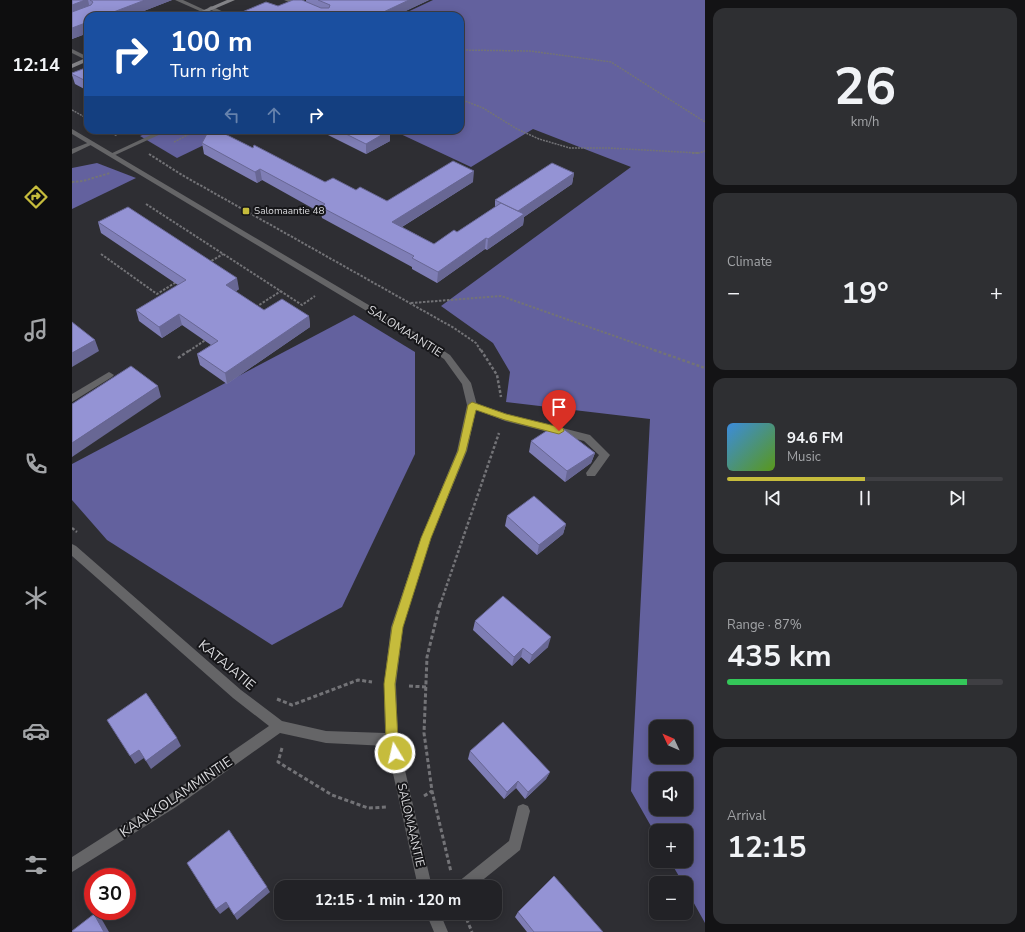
<!DOCTYPE html>
<html lang="en">
<head>
<meta charset="utf-8">
<style>
  body { margin:0; font-family:"Nunito Sans",sans-serif; background:#2e2f32; color:#f1f3f6; height:100vh; display:flex; flex-direction:column; font-size:15px; white-space:nowrap }
  * { box-sizing:border-box; margin:0 }
  p { font-size:13px; color:#a2a4a7 }
  .icon { flex:none; width:22px; height:22px; fill:none; stroke:currentColor; stroke-width:2; stroke-linecap:round; stroke-linejoin:round }
  .map { position:relative; flex:1; overflow:hidden }
  .drawer { display:flex; flex-direction:column; gap:8px; padding:8px; background:#131315; width:320px }
  .drawer>* { flex:none }
  .banner { position:absolute; left:12px; top:12px; width:380px; height:122px; border-radius:12px; box-shadow:0 2px 10px #0003,0 0 0 1px #3f3f43; background:#1a4fa0; color:#fff; overflow:hidden }
  .needle { width:26px; rotate:314deg }
  .tools { position:absolute; left:577px; top:720px; display:grid; gap:8px }
  .tools a { display:grid; place-items:center; width:44px; height:44px; border-radius:8px; background:#222226; box-shadow:0 2px 10px #0003,0 0 0 1px #3f3f43; font-size:20px }
  .speed { position:absolute; left:12px; top:868px; display:flex; gap:8px; font-size:20px; font-weight:700; text-align:center }
  .speed>* { display:grid; place-content:center; width:52px; height:52px; border-radius:50%; background:#222226; box-shadow:0 2px 10px #0003,0 0 0 1px #3f3f43; line-height:1 }
  .speed .limit { border:6px solid #d22; background:#fff; color:#111 }
  .pin { position:absolute; display:grid; place-items:center; width:34px; height:34px; color:#fff; margin:-41px -17px; border-radius:50% 50% 50% 0; rotate:-45deg; box-shadow:0 0 4px #0007 }
  .pin .icon { rotate:45deg }
  .me { position:absolute; width:44px; margin:-22px; rotate:351deg; stroke-linejoin:round; filter:drop-shadow(0 0 3px #0008) }
  .turn { display:flex; align-items:center; gap:14px; height:84px; padding:0 20px; font-size:18px }
  .turn .icon { width:52px; height:52px; stroke-width:2.5 }
  .turn b { display:block; font-size:28px; line-height:34px }
  .lanes { display:flex; align-items:center; height:38px; padding:0 20px; background:#0003; justify-content:center; gap:20px; direction:ltr }
  .lanes .off { opacity:.35 }
  .big { font-size:30px; font-weight:700; line-height:1.1 }
  .drawer .card { flex:1; display:flex; flex-direction:column; justify-content:center; gap:6px; min-width:0; padding:0 14px; border-radius:12px; background:#2e2f32 }
  .drawer .dial { align-items:center; gap:0 }
  .dial b { font-size:52px; line-height:1 }
  .song { display:flex; align-items:center; gap:12px }
  .cover { width:48px; height:48px; border-radius:6px; background:linear-gradient(135deg,hsl(210 70% 55%),hsl(90 70% 35%)) }
  .played { height:4px; border-radius:2px; background:linear-gradient(90deg,#c6bc3c 50%,#3f3f43 50%) }
  .keys { display:flex; justify-content:space-around; direction:ltr }
  .heat { display:flex; justify-content:space-between; align-items:center; font-size:22px; direction:ltr }
  .charge { height:6px; border-radius:3px; background:linear-gradient(90deg,#34c759 87%,#3f3f43 0) }
  .trip { position:absolute; left:202px; top:880px; width:228px; height:40px; border-radius:12px; background:#222226; box-shadow:0 2px 10px #0003,0 0 0 1px #3f3f43; font-weight:700; line-height:40px; text-align:center }
  main { display:flex; flex:1; min-height:0 }
  .tab-bar { display:flex; flex-direction:column; width:72px; justify-content:space-around; align-items:center; background:#0e0e0f; color:#a2a4a7 }
  .tab-bar .icon { width:28px; height:28px }
  .tab-bar .current { color:#c6bc3c }
  .tab-bar b { font-size:18px; color:#f1f3f6 }
  .map>svg:first-child { display:block }
  .forest { fill:#63619e; fill-rule:evenodd }
  .lines { fill:none; stroke-linecap:round; stroke-linejoin:round }
  .path-far3 { stroke:#737377; stroke-width:1.5; stroke-dasharray:2 1; stroke-linecap:butt }
  .path-far2 { stroke:#737377; stroke-width:2; stroke-dasharray:2.5 1.5; stroke-linecap:butt }
  .path-far1 { stroke:#737377; stroke-width:2.5; stroke-dasharray:3 2; stroke-linecap:butt }
  .path { stroke:#737377; stroke-width:3; stroke-dasharray:4 2.5; stroke-linecap:butt }
  .lane { fill:#656567; fill-rule:evenodd }
  .street { fill:#656567; fill-rule:evenodd }
  .secondary { fill:#838387; fill-rule:evenodd }
  .wall { fill:#7f7eb6 }
  .shaded-wall { fill:#686794 }
  .building { fill:#9493d4; stroke:#686794 }
  .route { fill:#c6bc3c; stroke:#817a27 }
  .poi-dot { fill:#c6bc3c; stroke:#161619; stroke-width:1.5 }
  .labels { text-anchor:middle; dominant-baseline:central; stroke-width:4; stroke-linejoin:round; paint-order:stroke }
  .far-poi-label { font-size:10px; fill:#dadadd; stroke:#161619; text-anchor:start }
  .street-label { font-size:12px; fill:#dadadd; stroke:#161619 }
  .near-street-label { font-size:14px; fill:#dadadd; stroke:#161619 }
</style>
</head>
<body>
<main>
<nav class="tab-bar">
<b>12:14</b>
<svg class="icon current" aria-label="directions" viewBox="0 0 24 24"><path d="M12 3l9 9-9 9-9-9zM9 14v-3h6M13 9l2 2-2 2"/></svg>
<svg class="icon" aria-label="music" viewBox="0 0 24 24"><path d="M9 18V5l10-2v13"/><circle cx="6" cy="18" r="3"/><circle cx="16" cy="16" r="3"/></svg>
<svg class="icon" aria-label="phone" viewBox="0 0 24 24"><path d="M5 4h4l2 5-3 2q2 4 5 5l2-3 5 2v4C11 20 4 13 5 4z"/></svg>
<svg class="icon" aria-label="climate" viewBox="0 0 24 24"><path d="M12 3v18M4 7l16 10M4 17L20 7"/></svg>
<svg class="icon" aria-label="car" viewBox="0 0 24 24"><path d="M5 17H2v-5l4-1 3-4h7l3 4 3 1v5h-3M9 17h6M6 11h13"/><circle cx="7" cy="17" r="2"/><circle cx="17" cy="17" r="2"/></svg>
<svg class="icon" aria-label="filters" viewBox="0 0 24 24"><path d="M4 7h16M4 17h16"/><circle cx="9" cy="7" r="2"/><circle cx="15" cy="17" r="2"/></svg>
</nav>
<div class="map">
<svg width="633" height="932" viewBox="0 0 633 932">
  <rect width="100%" height="100%" fill="#2e2e33"/>
  <!-- forest -->
  <g class="forest">
    <path d="M361,0h272v923l-19,-34v-6h-3l-13,-22h16v-30h-30v4l-25,-44 19,-372 -144,-17 4,-30 -17,-29 -52,-37 190,-139 -98,-38 -62,38 -79,-37h68v-114h-61zM584,727h30v30h-30zM584,779h30v30h-30z"/>
    <path d="M82,130h81l-58,28 -37,-22z"/>
    <path d="M25,163l39,15 -64,31v-41z"/>
    <path d="M282,315l61,37v102l-73,153 -70,38 -165,-105 -35,-40v-36z"/>
  </g>
  <g class="lines">
    <!-- path-far3 -->
    <g class="path-far3">
      <path d="M388,50l70,1 81,11 94,60"/>
      <path d="M388,99l23,9 34,21 22,10 31,9h38l91,5 6,-2"/>
      <path d="M0,110l16,9"/>
      <path d="M35,130l10,6"/>
      <path d="M102,142l23,-12"/>
    </g>
    <!-- path-far2 -->
    <g class="path-far2">
      <path d="M620,153h8"/>
      <path d="M77,154l33,21 272,153 22,15 5,8"/>
      <path d="M0,182l11,-1 27,-8"/>
      <path d="M74,204l156,101 13,-9"/>
      <path d="M29,254l56,40 21,-13"/>
      <path d="M136,263l15,-9"/>
      <path d="M339,303l90,-7 156,55"/>
      <path d="M184,307l25,-16"/>
      <path d="M117,351l18,-12"/>
    </g>
    <!-- path-far1 -->
    <g class="path-far1">
      <path d="M409,350l16,25 4,22"/>
      <path d="M582,350l51,18"/>
      <path d="M106,358l12,-8"/>
      <path d="M0,528l5,4"/>
      <path d="M368,605l59,-172"/>
    </g>
    <!-- path -->
    <g class="path">
      <path d="M368,604l-13,53 -3,76 8,58 19,81"/>
      <path d="M337,686l17,1"/>
      <path d="M205,699l15,6 66,-25 14,2"/>
      <path d="M210,748l-4,14 54,33 36,13 20,-1"/>
      <path d="M352,796l8,-5"/>
      <path d="M392,913l8,19"/>
    </g>
    <!-- lane -->
    <g class="lane">
      <path d="M103,0h8l24,11 -5,1z"/>
      <path d="M212,0h8l38,16h-8z"/>
      <path d="M139,6l19,9 1,1h-7l-15,-7 -1,-1z"/>
      <path d="M0,49l16,8v4l-16,-8z"/>
      <path d="M79,130h8l4,3 -50,23 -5,-1 47,-22z"/>
      <path d="M18,142l5,1 -23,11v-5z"/>
      <path d="M37,372l5,3 -2,2 -40,25v-8z"/>
      <path d="M400,402l35,12 83,21 20,20 -15,21h-8l-1,-3 13,-18 -15,-14 -79,-20 -36,-14 -2,-2 2,-2z"/>
      <path d="M451,804l5,2 2,5 -10,39 -46,37h-18l2,-5 51,-41 9,-35z"/>
    </g>
    <!-- street -->
    <g class="street">
      <path d="M0,129l349,207 29,19 21,28 6,22 -10,46 -36,87 -28,89 -7,57 2,56 34,147h-14l-31,-141 -61,-3 -46,-10 -104,74 -104,65v-15l94,-60 103,-71 -36,-28 -161,-142v-12l4,2 165,144 41,31 44,10 59,2 -1,-49 7,-57 30,-89 36,-87 10,-46 -5,-21 -18,-25 -29,-19 -343,-206z"/>
      <path d="M354,913h14l8,19h-14z"/>
    </g>
    <!-- secondary -->
    <g class="secondary">
      <path d="M155,0h8l-37,16h-8z"/>
      <path d="M16,57v4l-16,7v-4z"/>
    </g>
  </g>
  <!-- wall -->
  <g class="wall">
    <path d="M0,0h100l-41,16h-43v17l-16,6z"/>
    <path d="M234,0h123l-34,16h-186l26,-1 71,-14z"/>
    <path d="M16,67v24l-13,-7 -3,-9v-2z"/>
    <path d="M246,130h72v11l-24,13z"/>
    <path d="M130,143l51,5 72,34 31,8 31,11 86,-19 -71,45 32,17 23,-12 38,-25v-7l79,-27 -2,11 -48,33 -1,8 -36,25 -2,-1 -48,34 -25,-14v-2l-90,-49 -1,-5 -59,-33 -5,3 -53,-29z"/>
    <path d="M26,222l141,67 -4,3 29,18 45,6 1,11 -83,57 -27,-19 -3,-11 14,-9 -29,-20 -20,13 -23,-17 -3,-11 42,-25 -77,-52z"/>
    <path d="M459,441l64,12 -4,10 -26,19 -36,-30z"/>
    <path d="M435,516l59,8 -3,10 -26,21 -32,-29z"/>
    <path d="M403,621l73,26 -19,17 -8,-7 -9,9 -39,-36z"/>
    <path d="M398,751l80,21 -4,7 -21,20 -9,-11 -12,11 -36,-40z"/>
    <path d="M446,912l85,20h-76l-12,-15z"/>
  </g>
  <!-- shaded-wall -->
  <g class="shaded-wall">
    <path d="M13,0h3l2,9 -18,7v-11z"/>
    <path d="M73,0h27l-41,16h-28z"/>
    <path d="M337,0h20l-34,16h-20z"/>
    <path d="M16,22v11l-16,6v-11z"/>
    <path d="M318,130v11l-24,13v-10z"/>
    <path d="M188,169l2,11 -5,3 -2,-11z"/>
    <path d="M402,171l-1,11 -81,51v-11z"/>
    <path d="M502,173l-2,11 -48,33 -1,8 -36,25 1,-11 30,-28z"/>
    <path d="M414,238l-1,11 -48,34 1,-11z"/>
    <path d="M165,278l2,11 -11,7 -2,-11z"/>
    <path d="M107,314l3,11 -20,13 -3,-11z"/>
    <path d="M237,316l1,11 -83,57 -2,-11z"/>
    <path d="M23,340l4,11 -27,16v-14z"/>
    <path d="M86,386l3,11 -89,60v-14z"/>
    <path d="M523,453l-4,10 -26,19 2,-11z"/>
    <path d="M494,524l-3,10 -26,21 2,-10z"/>
    <path d="M479,637l-3,10 -19,17 3,-9z"/>
    <path d="M451,648l-2,9 -9,9 2,-9z"/>
    <path d="M105,738l4,8 -30,23 -5,-8z"/>
    <path d="M67,750l5,8 -9,6 -5,-8z"/>
    <path d="M478,772l-4,7 -21,20 3,-7z"/>
    <path d="M446,781l-2,7 -12,11 3,-7z"/>
    <path d="M195,887l3,5 -33,28 -3,-5z"/>
    <path d="M154,902l3,5 -9,7 -4,-5z"/>
    <path d="M22,914l7,4 8,14h-5z"/>
  </g>
  <!-- building -->
  <g class="building">
    <path d="M0,0h13l-13,5z"/>
    <path d="M18,0h55l-42,16h-15v6l-16,6v-16l19,-7 2,-3z"/>
    <path d="M221,0h9l19,8h8l1,-3 -12,-5h91l-34,16h-166l8,-4 7,3 7,-2 4,2 31,-13 12,4z"/>
    <path d="M16,67v15l-16,-8v-1z"/>
    <path d="M137,130h8l36,18 1,-3 71,37 8,-4 23,12 4,-3 27,14 66,-40 21,10 -82,51 42,22 20,-14 3,2 44,-29 23,11 -36,25 -2,-1 -48,34 -26,-14 2,-2 -93,-49 4,-3 -65,-35 -5,3 -53,-29z"/>
    <path d="M266,130h52l-24,14z"/>
    <path d="M480,163l22,10 -56,38 -23,-11z"/>
    <path d="M56,207l109,71 -11,7 38,25 18,-11 27,17 -84,57 -28,-19 21,-13 -39,-27 -20,13 -23,-17 50,-30 -88,-58z"/>
    <path d="M0,322l23,18 -23,13z"/>
    <path d="M59,366l27,20 -86,57v-39z"/>
    <path d="M485,424l38,29 -28,18 -36,-30z"/>
    <path d="M462,496l32,28 -27,21 -32,-29z"/>
    <path d="M431,596l48,41 -19,18 -9,-7 -9,9 -39,-36z"/>
    <path d="M74,693l31,45 -31,23 -7,-11 -9,6 -23,-36z"/>
    <path d="M431,722l47,50 -22,20 -10,-11 -11,11 -37,-41z"/>
    <path d="M157,830l38,57 -33,28 -8,-13 -10,7 -29,-46z"/>
    <path d="M482,876l49,56h-69l-16,-20z"/>
    <path d="M22,914l10,18h-32v-1z"/>
  </g>
  <!-- route -->
  <path class="route" d="M400,402l34,12 57,14 1,3 -5,3 -54,-14 -29,-10 -10,41 -35,87 -28,89 -8,57 3,56 2,13 -1,4 -4,2 -5,-2 -4,-17 -2,-56 8,-57 29,-89 37,-87 10,-46z"/>
  <!-- markers -->
  <rect class="poi-dot" x="170" y="207" width="8" height="8" rx="2"/>
  <g class="labels">
    <!-- far-poi labels -->
    <g class="far-poi-label">
      <text x="182" y="211">Salomaantie 48</text>
    </g>
    <!-- street labels -->
    <g class="street-label">
      <text transform="translate(333 331) rotate(32)">SALOMAANTIE</text>
      <text transform="translate(339 825) rotate(77)">SALOMAANTIE</text>
    </g>
    <!-- near-street labels -->
    <g class="near-street-label">
      <text transform="translate(155 665) rotate(40)">KATAJATIE</text>
      <text transform="translate(104 797) rotate(-34)">KAAKKOLAMMINTIE</text>
    </g>
  </g>
</svg>
<div class="tools">
<a><svg class="needle" viewBox="-14 -14 28 28"><path d="M0-13l5 13h-10z" fill="#e53935"/><path d="M0 13l5-13h-10z" fill="#a2a4a7"/></svg></a>
<a><svg class="icon" aria-label="sound" viewBox="0 0 24 24"><path d="M4 9h4l5-4v14l-5-4H4zM17 9q2 3 0 6"/></svg></a>
<a>+</a>
<a>−</a>
</div>
<div class="speed"><div class="limit">30</div></div>
<div class="pin" style="left:487px;top:431px;background:#d93025"><svg class="icon" aria-label="arrive" viewBox="0 0 24 24"><path d="M6 21V4h12l-3 4 3 4H6"/></svg></div>
<svg class="me" style="left:323px;top:753px" viewBox="-20 -20 40 40"><circle r="17" fill="#c6bc3c" stroke="#fff" stroke-width="3"/><path d="M0-11L8 9 0 5-8 9z" fill="#fff"/></svg>
<div class="trip">12:15 · 1 min · 120 m</div>
<div class="banner">
<div class="turn"><svg class="icon" aria-label="right" viewBox="0 0 24 24"><path d="M7 20v-9h11M14 6l5 5-5 5"/></svg><div><b>100 m</b>Turn right</div></div>
<div class="lanes"><svg class="icon off" aria-label="left" viewBox="0 0 24 24"><path d="M17 20v-9H6M10 6l-5 5 5 5"/></svg><svg class="icon off" aria-label="ahead" viewBox="0 0 24 24"><path d="M12 20V5M6 11l6-6 6 6"/></svg><svg class="icon" aria-label="right" viewBox="0 0 24 24"><path d="M7 20v-9h11M14 6l5 5-5 5"/></svg></div>
</div>
</div>
<section class="drawer">
<div class="card dial"><b>26</b><p>km/h</p></div>
<div class="card"><p>Climate</p>
<div class="heat"><a>−</a><b class="big">19°</b><a>+</a></div>
</div>
<div class="card">
<div class="song"><i class="cover"></i><div><b>94.6 FM</b><p>Music</p></div></div>
<div class="played"></div>
<div class="keys"><svg class="icon" aria-label="previous" viewBox="0 0 24 24"><path d="M18 5L8 12l10 7zM5 5v14"/></svg><svg class="icon" aria-label="pause" viewBox="0 0 24 24"><path d="M8 5v14M16 5v14"/></svg><svg class="icon" aria-label="next" viewBox="0 0 24 24"><path d="M6 5l10 7-10 7zM19 5v14"/></svg></div>
</div>
<div class="card"><p>Range · 87%</p><b class="big">435 km</b><div class="charge"></div></div>
<div class="card"><p>Arrival</p><b class="big">12:15</b></div>
</section>
</main>
</body>
</html>
